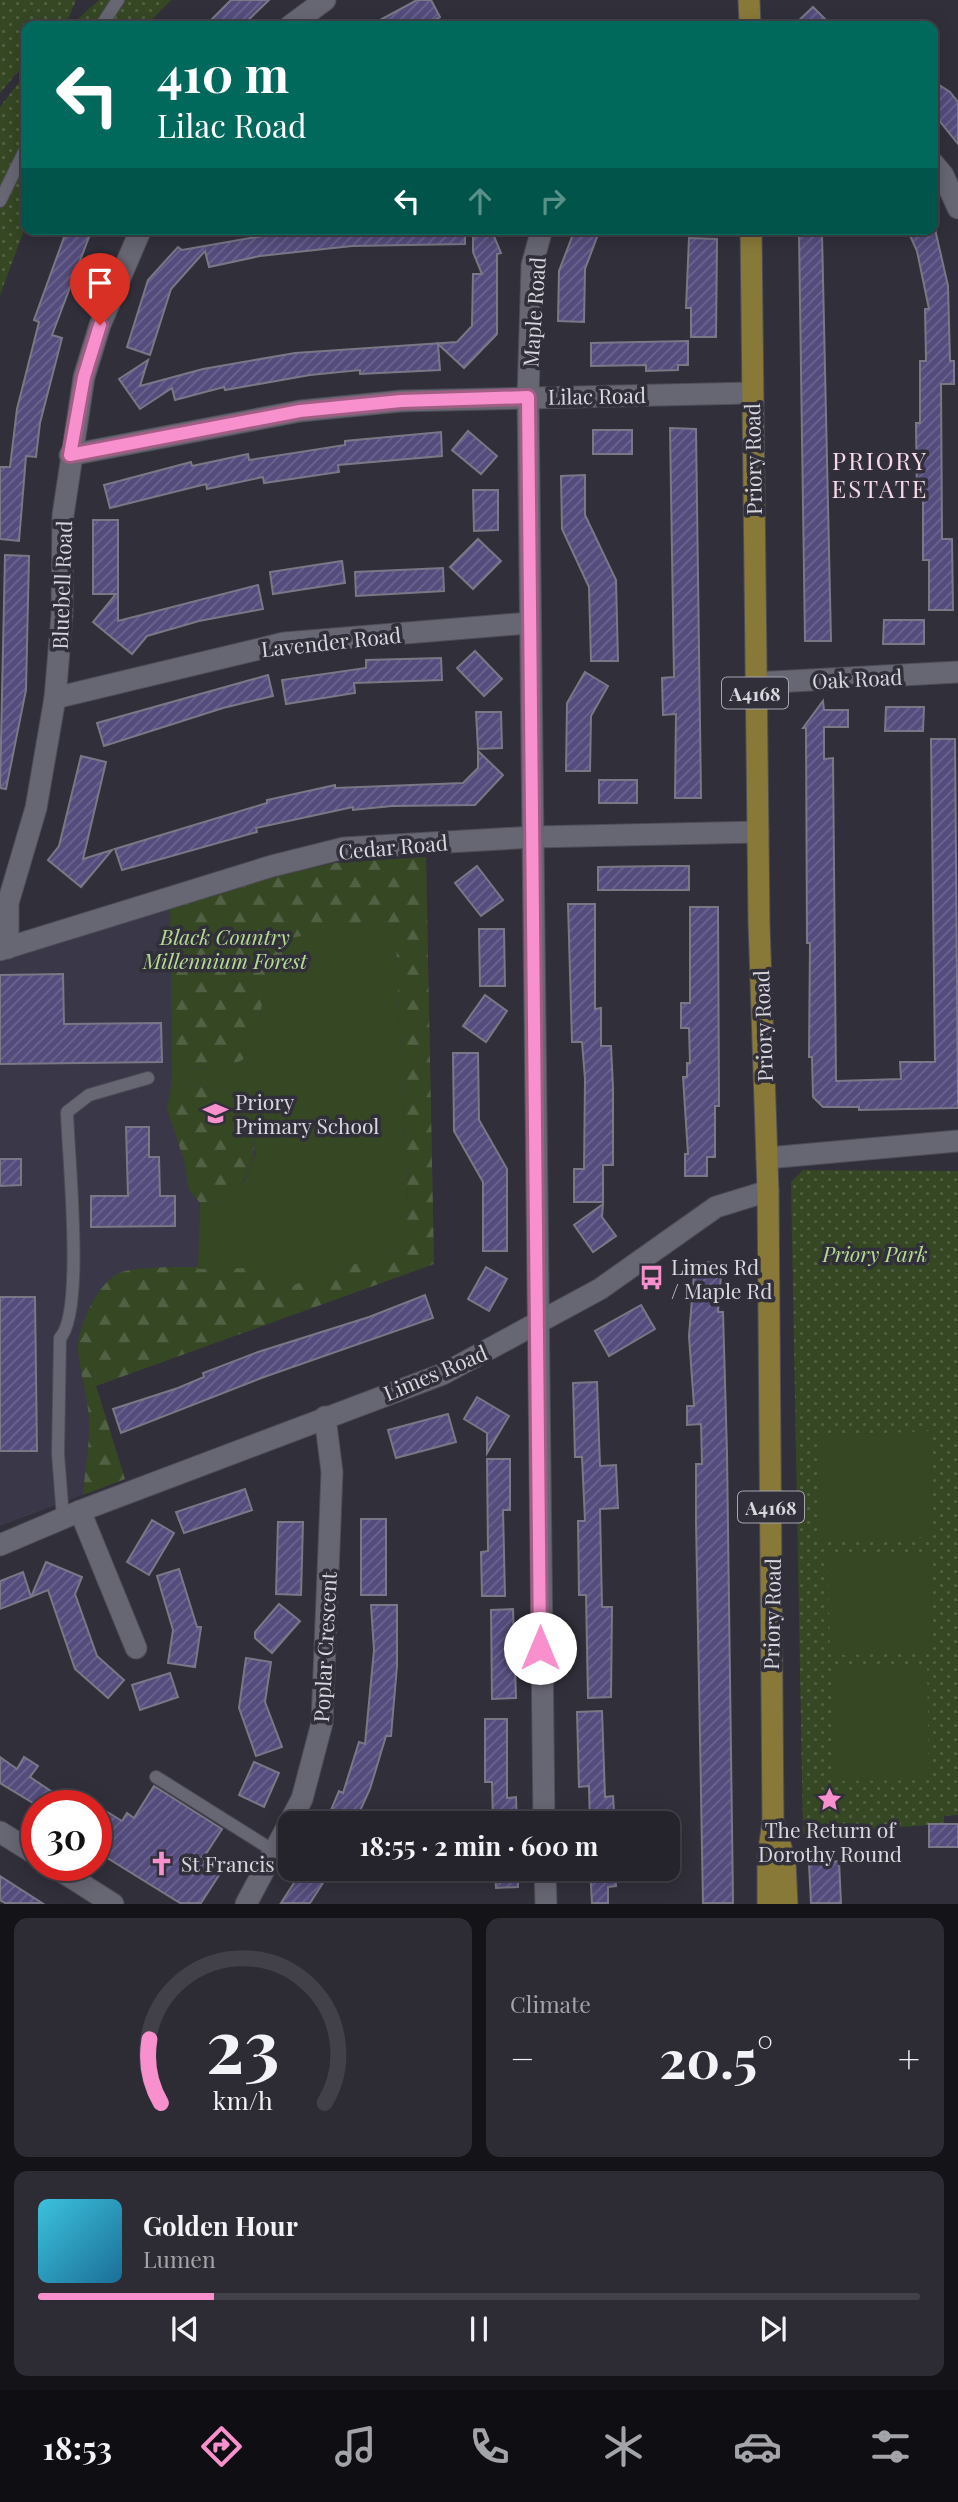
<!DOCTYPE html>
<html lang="en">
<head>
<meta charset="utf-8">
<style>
  body { margin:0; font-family:"Playfair Display",serif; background:#2d2b34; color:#f1f3f6; height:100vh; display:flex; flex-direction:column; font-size:26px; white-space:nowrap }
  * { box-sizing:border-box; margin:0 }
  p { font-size:23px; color:#a3a4a9 }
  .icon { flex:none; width:38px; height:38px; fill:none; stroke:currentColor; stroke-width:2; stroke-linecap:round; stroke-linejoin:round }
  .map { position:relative; height:1904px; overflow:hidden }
  .details { display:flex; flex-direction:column; gap:14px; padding:14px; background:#141318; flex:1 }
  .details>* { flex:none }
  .guide { position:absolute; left:21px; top:21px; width:917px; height:214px; border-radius:14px; box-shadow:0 4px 18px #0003,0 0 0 2px #424048; background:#00695c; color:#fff; overflow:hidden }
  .speed { position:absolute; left:21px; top:1790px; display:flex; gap:14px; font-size:35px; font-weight:700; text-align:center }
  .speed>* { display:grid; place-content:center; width:91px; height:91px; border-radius:50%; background:#25232c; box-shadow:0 4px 18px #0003,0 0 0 2px #424048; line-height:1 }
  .speed .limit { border:10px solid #d22; background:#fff; color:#111 }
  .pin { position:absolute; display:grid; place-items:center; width:60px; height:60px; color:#fff; margin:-72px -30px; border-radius:50% 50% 50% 0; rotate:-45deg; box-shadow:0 0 7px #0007 }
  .pin .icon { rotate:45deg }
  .me { position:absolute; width:77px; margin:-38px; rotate:0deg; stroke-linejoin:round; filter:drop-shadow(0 0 5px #0008) }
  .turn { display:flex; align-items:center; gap:24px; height:147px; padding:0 21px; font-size:32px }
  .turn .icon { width:91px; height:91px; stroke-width:2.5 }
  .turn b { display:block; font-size:49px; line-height:60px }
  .lanes { display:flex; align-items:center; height:66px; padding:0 21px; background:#0003; justify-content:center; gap:35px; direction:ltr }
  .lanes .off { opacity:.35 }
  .big { font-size:52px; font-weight:700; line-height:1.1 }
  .details .card { flex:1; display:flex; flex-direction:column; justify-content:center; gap:10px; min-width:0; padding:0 24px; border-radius:14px; background:#2d2b34 }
  .details .dial { align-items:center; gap:0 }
  .dial svg { height:182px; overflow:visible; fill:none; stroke:#424048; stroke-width:7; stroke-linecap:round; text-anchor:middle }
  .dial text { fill:#f1f3f6; stroke:none }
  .song { display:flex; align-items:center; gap:21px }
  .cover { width:84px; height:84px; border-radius:10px; background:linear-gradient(135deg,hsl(190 70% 55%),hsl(200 70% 35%)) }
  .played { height:7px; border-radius:4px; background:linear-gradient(90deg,#f790cd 20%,#424048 20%) }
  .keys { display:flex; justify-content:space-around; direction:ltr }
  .heat { display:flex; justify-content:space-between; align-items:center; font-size:38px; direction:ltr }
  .details .tiles { flex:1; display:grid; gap:14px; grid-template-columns:1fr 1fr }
  .card:last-child { grid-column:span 2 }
  .trip { position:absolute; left:278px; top:1811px; width:402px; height:70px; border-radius:14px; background:#25232c; box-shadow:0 4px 18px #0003,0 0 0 2px #424048; font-weight:700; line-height:70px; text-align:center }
  .tab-bar { display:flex; height:112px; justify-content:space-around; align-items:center; background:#0f0e12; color:#a3a4a9 }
  .tab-bar .icon { width:49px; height:49px }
  .tab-bar .on { color:#f790cd }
  .tab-bar b { font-size:32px; color:#f1f3f6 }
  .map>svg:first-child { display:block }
  .built { fill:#393748 }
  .forest { fill:url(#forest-firs) }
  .park { fill:url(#park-dots) }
  .garden { fill:#364724 }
  .building { fill:url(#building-hatch); stroke:#7a7886; stroke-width:2 }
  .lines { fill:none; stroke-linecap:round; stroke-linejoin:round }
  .lane-casing { stroke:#4e4d56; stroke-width:14 }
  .street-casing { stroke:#4e4d56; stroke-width:23 }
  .primary-casing { stroke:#4e4d56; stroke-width:23 }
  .lane { stroke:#676673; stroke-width:12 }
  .street { stroke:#676673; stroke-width:21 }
  .primary { stroke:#897939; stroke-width:21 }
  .route-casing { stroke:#a15e85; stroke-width:18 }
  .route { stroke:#f790cd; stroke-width:12 }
  .labels { text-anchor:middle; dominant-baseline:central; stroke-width:7; stroke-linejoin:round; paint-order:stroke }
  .shield { fill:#312f3a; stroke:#a6a5ad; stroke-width:2 }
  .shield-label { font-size:19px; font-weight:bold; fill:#d8d7de }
  .street-label { font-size:21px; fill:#d8d7de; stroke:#312f3a }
  .park-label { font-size:21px; font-style:italic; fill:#b5dc90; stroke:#312f3a }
  .poi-label { font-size:21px; fill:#d8d7de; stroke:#312f3a; text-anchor:start }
  .quarter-label { font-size:24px; letter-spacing:2px; fill:#f8d9ea; stroke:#312f3a }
</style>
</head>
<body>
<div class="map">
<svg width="958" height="1904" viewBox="0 0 958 1904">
  <defs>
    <pattern id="forest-firs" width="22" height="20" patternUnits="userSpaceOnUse" patternTransform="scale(1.75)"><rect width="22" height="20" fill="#364724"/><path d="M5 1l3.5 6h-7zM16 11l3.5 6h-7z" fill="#526143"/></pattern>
    <pattern id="park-dots" width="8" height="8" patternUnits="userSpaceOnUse" patternTransform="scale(1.75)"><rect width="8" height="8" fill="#364724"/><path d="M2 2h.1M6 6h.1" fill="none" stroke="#526143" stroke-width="1.8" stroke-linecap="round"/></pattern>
    <pattern id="building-hatch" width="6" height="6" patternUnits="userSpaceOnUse" patternTransform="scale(1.75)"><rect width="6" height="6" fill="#544c7c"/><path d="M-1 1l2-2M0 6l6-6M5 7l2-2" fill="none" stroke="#6c658e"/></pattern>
  </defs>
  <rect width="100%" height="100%" fill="#312f3a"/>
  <!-- built -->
  <path class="built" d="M426,857l8,407 -338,122 29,93 -125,47v-564l264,-83 71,-16z"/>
  <!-- forest -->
  <g class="forest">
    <path d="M426,857l8,407 -338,122 29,93 -42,16c2,-25 7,-51 6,-75 -1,-24 -9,-47 -11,-69 -2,-22 20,-69 41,-78 21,-9 111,-5 139,-5l9,26 134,-46 7,-41 -13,-281 -108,36 -21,22 -8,42 -15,34 -26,11 -33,-7 -12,-17 -2,-138 94,-30 71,-16z"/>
    <path d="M186,1083l51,13 13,12c9,41 6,60 -21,93l-29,2 -11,-13 -5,-30 -17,-51 4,-22z"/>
  </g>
  <!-- park -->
  <g class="park">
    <path d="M0,0h76l-7,17 -9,9h-34v36l-26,31z"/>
    <path d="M99,0h72l-25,26h-76z"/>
    <path d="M26,73v152l-26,70v-188z"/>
    <path d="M803,1170l155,1v644l-14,1v8l-141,10 -12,-652z"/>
  </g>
  <!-- garden -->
  <g class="garden">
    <path d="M362,925h33l13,282 -7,41 -134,46 -9,-26 -60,1 2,-66 29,-2 17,-22 10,-26 -6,-45 -13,-12 -51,-13 -15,4 1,-40c21,28 41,26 71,13l15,-34 8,-42 21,-22 -2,-23z"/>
    <path d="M930,1431l3,106 -113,3v-104z"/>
    <path d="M930,1554l2,99 -102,2 -2,-100z"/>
    <path d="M927,1665l2,115 -94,1 -2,-114z"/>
  </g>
  <!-- building -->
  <g class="building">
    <path d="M231,0h38l-27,26h-37z"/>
    <path d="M417,0h14l9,17 -16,9h-55z"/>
    <path d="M813,7l19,19h-39z"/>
    <path d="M933,81l17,11 8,10v42l-25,-31z"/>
    <path d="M67,229h25l-40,106 10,3 -22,85 -4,34 -10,-1 -7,85 -19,-2v-72h10l7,-58 22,-87 -5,-2z"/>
    <path d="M302,229h163v15l-113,2 -92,10 -51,11 -4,-16 -34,38 -21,66 -23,-8 21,-67 30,-33 4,3z"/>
    <path d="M473,229h18l10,24 -4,1v80l-33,34 -26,-24 2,26 -80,4v-4l-50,5 -85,15 -1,-3 -49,13 -3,-12 -32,21 -21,-30 29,-19 -8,26 63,-17 92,-16 162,-11 15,-16 1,-52h9l-9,-22z"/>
    <path d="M575,229h25l-15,40 -1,53 -26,-1 1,-50z"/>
    <path d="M907,229h28l13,57 2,75h4v23h-13l1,155h10l1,71h-24v-50h-6v-60h-6l-1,-77h4v-62h6l-1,-52h4l-12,-58z"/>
    <path d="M799,234h23l9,407h-26z"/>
    <path d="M689,238l28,1 -1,98h-25v-29h-5z"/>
    <path d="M688,341v24h-10v5l-32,1v-6l-55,1v-23z"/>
    <path d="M670,428l26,1 5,369h-26l1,-84 -13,1 -1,-37 12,-1z"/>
    <rect x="593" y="430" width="39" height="24"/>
    <path d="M468,431l29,25 -16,18 -29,-24z"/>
    <path d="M441,432l1,24 -104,9 1,7 -75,11 -1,-6 -56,12 -1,-5 -96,24 -6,-23 87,-23 1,4 56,-12 1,6 96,-15v-4z"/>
    <path d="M585,475v40l31,65 2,81h-27l-2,-74 -27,-58 -1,-53z"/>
    <path d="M473,490h25v40l-24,1z"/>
    <path d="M93,520h25v101l140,-36 5,24 -64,12 -52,15 -15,18 -39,-32 23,-28h-23z"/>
    <path d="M478,539l23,22 -28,28 -23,-22z"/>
    <path d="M5,555l24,1 -3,134 -20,99 -6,-1z"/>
    <path d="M342,561l3,22 -72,11 -3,-22z"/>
    <path d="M443,568l1,23 -88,5 -1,-24z"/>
    <path d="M884,620h40v24h-41z"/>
    <path d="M475,651l27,28 -18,17 -27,-28z"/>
    <path d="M441,658l1,22 -88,3 1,10 -69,11 -4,-24 84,-12v-8z"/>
    <path d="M585,672l23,14 -17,30 -1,55h-24l1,-68z"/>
    <path d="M268,675l5,21 -50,12 -119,38 -7,-23z"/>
    <path d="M823,701l1,9h24v17h-24v32l9,-1 3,323 65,-2 -1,-17h35l-4,-323h24l3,369 -99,2v-3h-36l-10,-10 -1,-40h-3l1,-114h-3l-1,-215h-3z"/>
    <path d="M886,707h38l-1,24h-38z"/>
    <path d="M476,712h25l1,36 -24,1z"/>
    <path d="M478,751l25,24 -28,30 -83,1 -39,4v-3l-97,21 1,4 -135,38 -7,-21 152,-46v-3l68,-15v3l128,-5 15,-15z"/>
    <path d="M81,756l25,6 -23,97 29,-9 -31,37 -33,-27 11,-14z"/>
    <rect x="599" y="780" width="38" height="23"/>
    <path d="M477,866l26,34 -22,16 -26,-33z"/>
    <path d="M663,866h26v24h-91v-23z"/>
    <path d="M568,904h27v105l6,-1v38h10l2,42v77h-10v37h-29v-33h10l1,-90 -3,-37h-10z"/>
    <path d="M690,907h28l1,199h-4v51h-8v19h-22v-22h3l-5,-77h4v-14h3l-1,-35h-8v-25h9z"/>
    <path d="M479,929h25l1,57h-25z"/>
    <path d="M63,974l1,50 97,-1 1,39 -162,2v-89z"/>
    <path d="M485,995l22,16 -21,31 -23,-16z"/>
    <path d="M453,1053h25l1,67 28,49v82h-24v-69l-29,-51z"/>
    <path d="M126,1127h23v30h10l1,39h15v30l-84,1v-31h37z"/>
    <path d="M0,1159h21v26l-21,1z"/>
    <path d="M603,1204l-1,13 14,19 -23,16 -19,-27z"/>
    <path d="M695,1262l27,1 -4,49h5l4,141 6,450h-30l-7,-382v-57h6l-1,-40 -14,1v-19h7l-5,-70z"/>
    <path d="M486,1267l21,12 -18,32 -21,-12z"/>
    <path d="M425,1295l8,23 -169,59 -143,56 -8,-24 65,-21 26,-11 -1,-4 55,-21 111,-35z"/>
    <path d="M0,1297h35l2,154h-37z"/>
    <path d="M641,1305l14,24 -46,27 -14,-25z"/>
    <path d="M597,1382l3,84 16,-1 2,43 -18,1 2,98h10l-1,90 -23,1 -2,-103h-7l-1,-74h7l-3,-64h-7l-2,-74z"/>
    <path d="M477,1397l32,19 -22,37v-20l-23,-14z"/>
    <path d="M448,1414l8,28 -60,16 -8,-28z"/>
    <path d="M487,1459h23v51h-7l2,86h-23l-1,-44 7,-1z"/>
    <path d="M245,1489l7,21 -68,23 -8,-21z"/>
    <rect x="361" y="1519" width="25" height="76"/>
    <path d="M152,1520l22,13 -25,42 -22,-13z"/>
    <path d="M278,1522h25l-2,73 -25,-1z"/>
    <path d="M46,1562l36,15 -7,17 22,62 27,24 -16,18 -33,-29 -27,-79 -17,7z"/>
    <path d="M179,1569l18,58h4l-6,40 -27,-4 5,-33 -16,-54z"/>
    <path d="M23,1572l8,25 -31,12v-28z"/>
    <path d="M279,1604l21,17 -28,32 -17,-15v-6z"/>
    <path d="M371,1605h26v61l-6,70h-5l-16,53 -16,35h-29l14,-33 4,2 16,-51 6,2 9,-94z"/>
    <path d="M513,1609l3,89 -24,1 -1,-89z"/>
    <path d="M246,1658l25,4 -6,40 17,45 -26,9 -17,-48z"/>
    <path d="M170,1673l8,24 -38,13 -8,-25z"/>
    <path d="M602,1711l3,86 8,-1 2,28h-25l-1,-38 -10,1 -2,-75z"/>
    <path d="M485,1719h22v79l9,-1 1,27h-24l-1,-42h-7z"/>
    <path d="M0,1757l17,12 7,-12 14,9 -8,11 43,29h-35l-38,-23z"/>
    <path d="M254,1762l25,11 -15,34 -25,-12z"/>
    <path d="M154,1786l68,43 -20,31 19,12 -20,31h-21l-84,-52v-46l26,16 5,-8 7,5z"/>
    <rect x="929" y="1824" width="29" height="23"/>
    <path d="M839,1861l2,42h-30l-2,-39z"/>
    <path d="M303,1869h29l-22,34h-29z"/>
    <path d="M495,1869h23v18l-22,1z"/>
    <path d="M590,1869h25l1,17 -8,1v16h-16z"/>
    <path d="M0,1876l42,27h-37l-5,-3z"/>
  </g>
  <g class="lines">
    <defs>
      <g id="lane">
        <path d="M101,26l17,-26"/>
        <path d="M0,201l26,-53"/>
        <path d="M63,1518l-5,-64 2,-116c25,-26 8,-183 7,-226l22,-17 59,-17"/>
        <path d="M156,1777l118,74"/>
      </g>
      <g id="street">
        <path d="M290,26l35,-26"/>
        <path d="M933,163l10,12 15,33"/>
        <path d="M542,229l-10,36 -4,132 16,1427"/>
        <path d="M70,455l230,-44 101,-10 349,-8"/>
        <path d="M755,683l203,-11"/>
        <path d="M55,698l229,-55 245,-20"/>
        <path d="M8,948v-45l28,-95 19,-110 7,-83 1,-100 21,-138 16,-52 41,-96"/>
        <path d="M0,950l272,-84 72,-18 190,-11 224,-5"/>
        <path d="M767,1158l191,-17"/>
        <path d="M80,1511l56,137"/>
        <path d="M0,1545l80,-34 363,-137 157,-85 116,-82 52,-16"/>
        <path d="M0,1832l37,23"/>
        <path d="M53,1866l60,38"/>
        <path d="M545,1869l1,35"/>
        <path d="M246,1904l56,-105 20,-76 10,-251 -7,-55"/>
      </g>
      <g id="primary">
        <path d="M749,0l1,26"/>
        <path d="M751,229l8,694 9,268 5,631 -5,34v48"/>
        <path d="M775,1827l10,34 2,43"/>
      </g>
    </defs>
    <!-- lane casing -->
    <use href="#lane" class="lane-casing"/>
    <!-- street casing -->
    <use href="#street" class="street-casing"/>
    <!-- primary casing -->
    <use href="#primary" class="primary-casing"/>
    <!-- lane -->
    <use href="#lane" class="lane"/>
    <!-- street -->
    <use href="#street" class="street"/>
    <!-- primary -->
    <use href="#primary" class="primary"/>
  </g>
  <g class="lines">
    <defs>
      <path id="route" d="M100,325l-16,52 -14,78 230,-44 101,-10 127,-4 12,1251"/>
    </defs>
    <!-- route casing -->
    <use href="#route" class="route-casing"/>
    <!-- route -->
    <use href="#route" class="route"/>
  </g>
  <!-- icons -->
  <defs>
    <symbol id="school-bare" viewBox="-9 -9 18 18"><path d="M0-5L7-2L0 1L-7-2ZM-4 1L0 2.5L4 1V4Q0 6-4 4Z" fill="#f790cd" stroke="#312f3a" stroke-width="2.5" paint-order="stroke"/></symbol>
    <symbol id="bus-bare" viewBox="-9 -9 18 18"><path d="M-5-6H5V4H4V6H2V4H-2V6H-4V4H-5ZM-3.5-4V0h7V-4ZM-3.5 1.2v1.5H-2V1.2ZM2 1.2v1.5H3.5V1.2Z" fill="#f790cd" stroke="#312f3a" stroke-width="2.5" paint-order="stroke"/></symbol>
    <symbol id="sight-bare" viewBox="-9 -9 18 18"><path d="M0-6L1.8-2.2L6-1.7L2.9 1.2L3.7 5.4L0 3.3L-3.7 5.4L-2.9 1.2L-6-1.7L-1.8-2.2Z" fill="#f790cd" stroke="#312f3a" stroke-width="2.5" paint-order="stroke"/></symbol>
    <symbol id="church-bare" viewBox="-9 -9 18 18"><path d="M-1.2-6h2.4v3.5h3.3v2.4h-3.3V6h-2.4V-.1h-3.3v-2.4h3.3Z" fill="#f790cd" stroke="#312f3a" stroke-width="2.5" paint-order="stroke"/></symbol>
  </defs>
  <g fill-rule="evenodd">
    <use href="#school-bare" x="198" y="1096" width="35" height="35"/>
    <use href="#bus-bare" x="634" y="1260" width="35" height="35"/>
    <use href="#sight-bare" x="812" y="1782" width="35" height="35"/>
    <use href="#church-bare" x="144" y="1846" width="35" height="35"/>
  </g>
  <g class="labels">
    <!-- shield labels -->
    <g class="shield">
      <rect x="722" y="677.5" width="66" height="31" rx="5"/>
      <rect x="738" y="1491.5" width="66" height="31" rx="5"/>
    </g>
    <g class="shield-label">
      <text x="755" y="693">A4168</text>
      <text x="771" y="1507">A4168</text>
    </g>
    <!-- street labels -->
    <g class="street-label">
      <text transform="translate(533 312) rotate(-86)">Maple Road</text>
      <text transform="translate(597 395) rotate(-1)">Lilac Road</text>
      <text transform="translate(752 459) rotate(-91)">Priory Road</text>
      <text transform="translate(61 585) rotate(-88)">Bluebell Road</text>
      <text transform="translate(331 641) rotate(-6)">Lavender Road</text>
      <text transform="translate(857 678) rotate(-3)">Oak Road</text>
      <text transform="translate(393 846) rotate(-5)">Cedar Road</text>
      <text transform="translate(762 1026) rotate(-92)">Priory Road</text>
      <text transform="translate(435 1372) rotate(-23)">Limes Road</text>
      <text transform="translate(771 1614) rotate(-89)">Priory Road</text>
      <text transform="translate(324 1647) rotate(-87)">Poplar Crescent</text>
    </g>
    <!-- park labels -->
    <g class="park-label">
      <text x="225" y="936">Black Country<tspan x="225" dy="24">Millennium Forest</tspan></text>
      <text x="875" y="1253">Priory Park</text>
    </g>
    <!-- poi labels -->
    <g class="poi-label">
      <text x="235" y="1101">Priory<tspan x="235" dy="24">Primary School</tspan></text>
      <text x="671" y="1266">Limes Rd<tspan x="671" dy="24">/ Maple Rd</tspan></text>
      <text x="830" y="1829" text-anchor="middle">The Return of<tspan x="830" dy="24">Dorothy Round</tspan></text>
      <text x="181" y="1863">St Francis</text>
    </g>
    <!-- quarter labels -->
    <g class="quarter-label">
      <text x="880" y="460">PRIORY<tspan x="880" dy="28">ESTATE</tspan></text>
    </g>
  </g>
</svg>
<div class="speed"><div class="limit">30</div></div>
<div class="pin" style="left:100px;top:325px;background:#d93025"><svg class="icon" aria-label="arrive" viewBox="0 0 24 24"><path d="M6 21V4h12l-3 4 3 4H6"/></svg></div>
<svg class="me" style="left:540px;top:1648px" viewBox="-20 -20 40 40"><circle r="19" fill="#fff"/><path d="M0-13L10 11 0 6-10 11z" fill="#f790cd"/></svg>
<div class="trip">18:55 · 2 min · 600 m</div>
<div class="guide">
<div class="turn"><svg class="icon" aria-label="left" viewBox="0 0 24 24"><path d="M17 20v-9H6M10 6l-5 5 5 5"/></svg><div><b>410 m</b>Lilac Road</div></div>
<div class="lanes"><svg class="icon" aria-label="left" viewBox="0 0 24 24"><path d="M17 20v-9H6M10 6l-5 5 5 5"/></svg><svg class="icon off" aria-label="ahead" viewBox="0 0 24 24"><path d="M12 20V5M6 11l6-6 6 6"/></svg><svg class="icon off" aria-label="right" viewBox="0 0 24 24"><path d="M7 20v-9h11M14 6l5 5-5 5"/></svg></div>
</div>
</div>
<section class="details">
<div class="tiles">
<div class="card dial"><svg viewBox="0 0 100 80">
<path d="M14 69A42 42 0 1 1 86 69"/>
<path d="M14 69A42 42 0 0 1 9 41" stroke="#f790cd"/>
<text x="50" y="56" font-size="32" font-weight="700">23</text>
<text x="50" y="72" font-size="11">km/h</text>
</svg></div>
<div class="card"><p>Climate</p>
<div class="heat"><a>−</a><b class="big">20.5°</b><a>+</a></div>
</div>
<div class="card">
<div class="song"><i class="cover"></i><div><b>Golden Hour</b><p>Lumen</p></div></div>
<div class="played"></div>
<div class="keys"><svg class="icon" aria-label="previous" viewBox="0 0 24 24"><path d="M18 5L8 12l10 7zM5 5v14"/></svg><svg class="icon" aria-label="pause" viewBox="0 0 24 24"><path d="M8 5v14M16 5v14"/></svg><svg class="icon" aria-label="next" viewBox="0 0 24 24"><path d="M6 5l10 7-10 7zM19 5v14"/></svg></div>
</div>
</div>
</section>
<nav class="tab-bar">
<b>18:53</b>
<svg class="icon on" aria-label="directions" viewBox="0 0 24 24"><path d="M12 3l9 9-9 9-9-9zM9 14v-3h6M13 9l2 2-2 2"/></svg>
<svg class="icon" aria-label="music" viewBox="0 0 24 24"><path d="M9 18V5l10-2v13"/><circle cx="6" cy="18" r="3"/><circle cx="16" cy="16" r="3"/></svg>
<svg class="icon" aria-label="phone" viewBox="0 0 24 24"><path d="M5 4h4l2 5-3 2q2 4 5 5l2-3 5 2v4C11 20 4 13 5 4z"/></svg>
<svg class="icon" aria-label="climate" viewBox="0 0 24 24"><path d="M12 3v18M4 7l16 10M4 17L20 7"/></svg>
<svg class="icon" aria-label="car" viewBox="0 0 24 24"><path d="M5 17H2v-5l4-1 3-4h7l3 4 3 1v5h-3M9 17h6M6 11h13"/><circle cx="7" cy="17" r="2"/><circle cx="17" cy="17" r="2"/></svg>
<svg class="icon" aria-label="filters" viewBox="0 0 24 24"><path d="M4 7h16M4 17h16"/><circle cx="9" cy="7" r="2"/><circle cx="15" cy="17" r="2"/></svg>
</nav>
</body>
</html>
